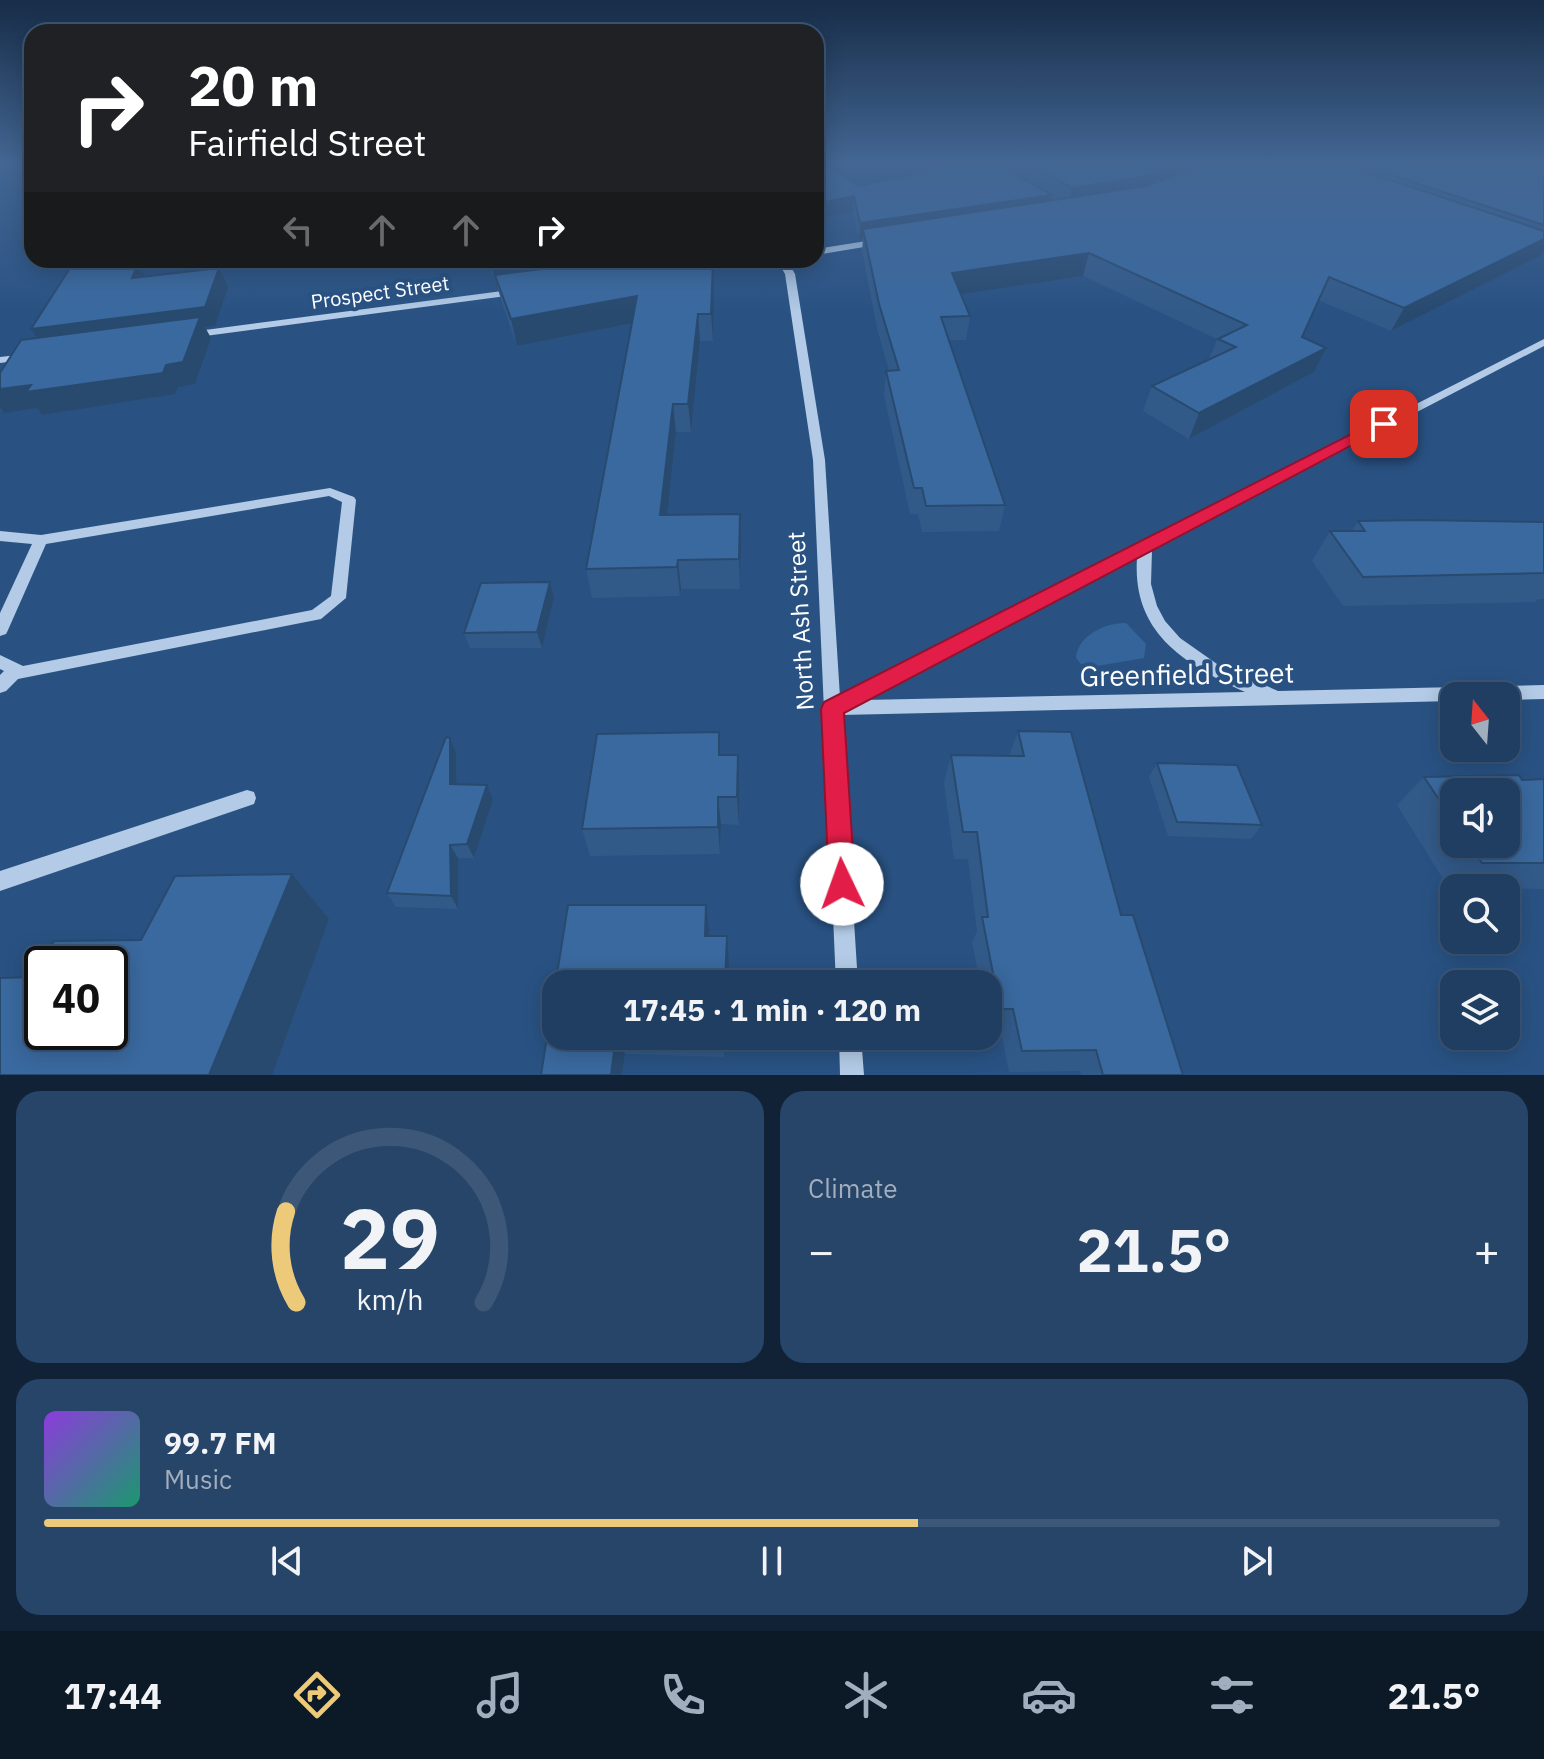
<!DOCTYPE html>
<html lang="en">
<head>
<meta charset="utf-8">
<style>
  body { margin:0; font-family:"IBM Plex Sans",sans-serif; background:#274568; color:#f1f3f6; height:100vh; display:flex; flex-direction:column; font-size:30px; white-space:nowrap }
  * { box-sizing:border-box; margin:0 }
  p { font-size:26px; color:#a1aebe }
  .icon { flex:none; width:44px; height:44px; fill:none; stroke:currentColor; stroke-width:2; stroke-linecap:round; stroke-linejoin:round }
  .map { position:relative; height:1075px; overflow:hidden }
  .drawer { display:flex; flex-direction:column; gap:16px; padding:16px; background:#112236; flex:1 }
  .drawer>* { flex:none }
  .guide { position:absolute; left:24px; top:24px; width:800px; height:244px; border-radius:24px; box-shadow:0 4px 20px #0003,0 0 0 2px #3c5777; background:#202124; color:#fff; overflow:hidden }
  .needle { width:52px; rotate:343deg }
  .controls { position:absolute; left:1440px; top:682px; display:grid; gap:16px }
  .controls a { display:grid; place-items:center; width:80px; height:80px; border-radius:16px; background:#1f3e62; box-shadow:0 4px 20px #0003,0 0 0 2px #3c5777; font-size:40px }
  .speed { position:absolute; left:24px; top:946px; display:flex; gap:16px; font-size:40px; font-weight:700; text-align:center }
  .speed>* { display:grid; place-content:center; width:104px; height:104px; border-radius:50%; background:#1f3e62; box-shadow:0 4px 20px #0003,0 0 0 2px #3c5777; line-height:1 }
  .speed .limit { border:4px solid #111; border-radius:12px; background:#fff; color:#111 }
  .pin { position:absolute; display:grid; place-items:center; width:68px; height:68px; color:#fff; margin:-34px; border-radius:16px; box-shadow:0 4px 12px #0006 }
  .me { position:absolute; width:88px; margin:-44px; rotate:357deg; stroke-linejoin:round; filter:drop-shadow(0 0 6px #0008) }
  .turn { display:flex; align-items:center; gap:28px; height:168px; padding:0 32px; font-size:36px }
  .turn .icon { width:104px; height:104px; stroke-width:2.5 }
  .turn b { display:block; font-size:56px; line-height:68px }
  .lanes { display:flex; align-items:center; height:76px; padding:0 32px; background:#0003; justify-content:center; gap:40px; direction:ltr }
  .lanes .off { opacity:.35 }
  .big { font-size:60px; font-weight:800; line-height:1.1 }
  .drawer .tile { flex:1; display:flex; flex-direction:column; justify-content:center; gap:12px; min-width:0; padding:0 28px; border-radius:24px; background:#274568 }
  .drawer .dial { align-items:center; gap:0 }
  .dial svg { height:208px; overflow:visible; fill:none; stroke:#3c5777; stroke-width:7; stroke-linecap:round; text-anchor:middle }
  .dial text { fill:#f1f3f6; stroke:none }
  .song { display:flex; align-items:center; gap:24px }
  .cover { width:96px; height:96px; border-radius:12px; background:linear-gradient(135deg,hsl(270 70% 55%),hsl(160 70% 35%)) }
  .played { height:8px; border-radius:4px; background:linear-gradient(90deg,#edca7a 60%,#3c5777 60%) }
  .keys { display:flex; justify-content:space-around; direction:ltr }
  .heat { display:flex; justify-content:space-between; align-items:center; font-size:44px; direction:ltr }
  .drawer .tiles { flex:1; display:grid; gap:16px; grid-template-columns:1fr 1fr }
  .tile:last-child { grid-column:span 2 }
  .trip { position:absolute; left:542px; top:970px; width:460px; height:80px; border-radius:24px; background:#1f3e62; box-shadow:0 4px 20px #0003,0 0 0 2px #3c5777; font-weight:800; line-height:80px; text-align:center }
  .dock { display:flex; height:128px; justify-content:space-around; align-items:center; background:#0c1927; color:#a1aebe }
  .dock .icon { width:56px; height:56px }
  .dock .active { color:#edca7a }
  .dock b { font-size:36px; color:#f1f3f6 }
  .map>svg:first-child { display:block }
  .green { fill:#34649a }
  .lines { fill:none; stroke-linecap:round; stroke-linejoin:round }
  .minor { fill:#b3cbe6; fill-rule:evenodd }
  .wall { fill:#325a89; fill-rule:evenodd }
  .shaded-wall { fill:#294a6f }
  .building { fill:#3a699f; stroke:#294a6f; stroke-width:2; fill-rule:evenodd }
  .route { fill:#e11d48; stroke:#92132f; stroke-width:2 }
  .labels { text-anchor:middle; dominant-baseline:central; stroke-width:8; stroke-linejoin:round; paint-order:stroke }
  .far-street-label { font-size:20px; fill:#fff; stroke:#295283 }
  .street-label { font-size:24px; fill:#fff; stroke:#295283 }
  .near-street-label { font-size:28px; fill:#fff; stroke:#295283 }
</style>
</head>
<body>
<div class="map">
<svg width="1544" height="1075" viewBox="0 0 1544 1075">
  <rect width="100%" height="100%" fill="#295283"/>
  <!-- green -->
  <path class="green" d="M1126,623l20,21 -2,14 -53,9 -10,-3 -5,-6c1,-22 30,-36 50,-35z"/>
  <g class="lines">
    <!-- minor -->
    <g class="minor">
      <path d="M879,239l3,1v4l-66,11v-6z"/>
      <path d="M743,260h26l-5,3 -67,9 -5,-3 5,-3z"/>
      <path d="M777,260h10l8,14 30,186 15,237 704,-358v7l-392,204 -1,34 6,22 8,15 15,17 37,26 61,27 266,-6v14l-38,1v-4h-52v5l-613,14 17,269h-22l-23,-524 -28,-186zM1137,558c-5,75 47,106 108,134l-381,8z"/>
      <path d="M518,289l5,3 -2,2 -331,44 -5,-3 5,-3z"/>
      <path d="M26,354l4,1v4l-30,4v-6z"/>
      <path d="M330,488l24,9 2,3 -10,98 -25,21 -303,60 -12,12 -6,2v-18l4,-4 -4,-2v-14l23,11 289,-56 19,-14 11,-94 -13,-6 -283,48 -38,86 -2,4 -6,2v-23l32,-69 -32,-3v-10l41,4z"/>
      <path d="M247,790l7,2 2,6 -2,6 -254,87v-20z"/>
      <path d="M839,1036h22l3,39h-24z"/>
    </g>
  </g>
  <!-- wall -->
  <g class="wall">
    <path d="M1001,162h543v88l-4,6 -149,75 -73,-31 -16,37 12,35 -125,67 -46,-28 9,-25 57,-26 8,-21 -134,-63 -122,18 9,22 -4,24h-17l56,165 -6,26 -77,1 -4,-18h-8l-26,-119 2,-24h3l-12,-43 -15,-77 1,-12h-4l-6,-27 -37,7 42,-33 143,-20z"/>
    <path d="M487,260h226v81h-13l-9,91h-15l-9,82h73l1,29 -1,46h-59l-1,7 -88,2 -6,-29 46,-245 -115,22 -16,-46 -3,-11h-1z"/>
    <path d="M1358,521l186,1v77h-6l-3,3 -192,4 -31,-45 18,-30h22z"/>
    <path d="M554,598l-12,50h-72l-6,-15z"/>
    <path d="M1018,731l103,184 62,160h-102l-1,-4 -71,1 -8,-40 -13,-1v-47h-8l-8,-42 5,-11 -9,-72h-14l-10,-76 7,-28 58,1z"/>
    <path d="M456,753l1,31 36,16 -19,58h-16v51l-62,-2 -9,-14z"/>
    <path d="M721,755h17l1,28v42l-18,-1 -1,30 -130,2 -8,-27z"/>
    <path d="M1157,763l105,62 -11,14 -83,-3 -19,-59z"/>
    <path d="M1424,777l98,3 22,-1v110l-90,-1v2h-4l-53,-85zM1454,792l52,52h-52z"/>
    <path d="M568,905h138l3,31h18l2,25 -1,23h-172v52h170l-1,21 -100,-3 -3,21h-81z"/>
  </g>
  <!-- shaded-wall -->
  <g class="shaded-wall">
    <path d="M1184,162h48l-164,46 4,-20z"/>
    <path d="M1052,195l-4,15 -185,19v10h-4l1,-16z"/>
    <path d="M854,196l-1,16 -37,7v-15z"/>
    <path d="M1544,239v11l-4,6 -149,75 13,-23z"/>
    <path d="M1089,253l-6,23 -135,20 4,-23z"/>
    <path d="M128,260h16l-3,9 7,13 -5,15 -16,-32z"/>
    <path d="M562,260h146l-213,15 3,14h-1l-5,-20z"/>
    <path d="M713,260l1,13 -1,68 -2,-27z"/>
    <path d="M219,268l9,19 -13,39 -10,1 6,11 -16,46 -17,3 -3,7 -133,21 -5,-7 -33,5 -4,-6v-18l166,-24 -122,-17 -13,-19z"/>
    <path d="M637,296l3,26 -123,24 -6,-27z"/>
    <path d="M698,314l2,27 -9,91 -3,-28z"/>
    <path d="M1326,348l-12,24 -125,67 10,-26z"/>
    <path d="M673,404l3,28 -12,112 -4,-29z"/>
    <path d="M740,514l1,29 -1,46 -1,-30z"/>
    <path d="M678,560l3,29 -1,7 -3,-29z"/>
    <path d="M550,582l4,16 -12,50 -5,-16z"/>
    <path d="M450,738l6,15 1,45 -7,-14z"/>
    <path d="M738,755l1,28v42l-2,-28z"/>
    <path d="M487,785l6,15 -19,58 -7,-14z"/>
    <path d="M718,797l3,27 -1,30 -2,-27z"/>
    <path d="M450,845l8,13v51l-7,-13z"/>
    <path d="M292,874l37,45 -57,156h-63z"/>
    <path d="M706,905l3,25 -1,30 -3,-24z"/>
    <path d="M727,936l2,25 -1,23h-3z"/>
    <path d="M616,1036h2l7,18 -3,21h-11z"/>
    <path d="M723,1036h3l-1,21z"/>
  </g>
  <!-- building -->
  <g class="building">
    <path d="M816,162h7l35,24 111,-24h25l58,33 -192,28 -6,-27 -38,8z"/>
    <path d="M1025,162h159l-42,15 -70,11z"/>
    <path d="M1213,162h123l208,69v8l-140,69 -75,-31 -27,60 24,11 -127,65 -47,-27 84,-39 -18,-8 29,-14 -158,-72 -137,20 18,43 -29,1 64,188 -79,1 -4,-18h-8l-28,-117 13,-1 -20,-66 -16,-75 283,-43z"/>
    <path d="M1351,162h193v63z"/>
    <path d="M78,260h50l-1,5 11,-2 -6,15 87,-10 -14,39 -174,22 41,-64h4z"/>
    <path d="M489,260h73l-70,9z"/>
    <path d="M614,260h99l-2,54h-13l-10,90h-15l-13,111 80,-1 -1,45 -61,1 -1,7 -91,2 51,-273 -126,23 -16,-44z"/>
    <path d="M200,317l-17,45 -17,3 -3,8 -137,19 5,-7 -31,4v-16l21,-33z"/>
    <path d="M1418,520l126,2v51l-181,4 -33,-46h35l-7,-10z"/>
    <path d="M550,582l-13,50 -73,1 17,-50z"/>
    <path d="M1018,731l53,1 50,183h12l50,160h-80l-7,-25 -74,1 -9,-42h-13l-18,-92h6l-11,-85h-14l-12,-77 73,1z"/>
    <path d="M719,732v23h19l-1,42h-19v30l-136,2 15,-95z"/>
    <path d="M446,737l4,1v46l37,1 -20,59 -17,1 1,51 -64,-3z"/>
    <path d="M1157,763l80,2 25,60 -85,-3z"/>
    <path d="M1519,775l3,5 22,-1v84h-62l-13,-19h37v-52h-52v30l-30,-45z"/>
    <path d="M292,874l-83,201h-209v-97l32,-1 22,-36 87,-1 34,-64zM42,964h68v68h-68z"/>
    <path d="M568,905h138l-1,31h22l-2,48h-169v52h60l-5,39h-70z"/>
  </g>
  <!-- sky -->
  <linearGradient id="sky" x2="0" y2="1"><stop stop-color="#172d48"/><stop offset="0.52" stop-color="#436693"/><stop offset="1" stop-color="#436693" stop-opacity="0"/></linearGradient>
  <rect width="1544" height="313" fill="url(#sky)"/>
  <!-- route -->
  <path class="route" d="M1379,420l13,4 -548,289 11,171 -4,9 -9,4 -9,-4 -4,-9 -8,-175 3,-7z"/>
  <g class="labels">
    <!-- far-street labels -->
    <g class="far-street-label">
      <text transform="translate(380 292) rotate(-8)">Prospect Street</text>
    </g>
    <!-- street labels -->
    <g class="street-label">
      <text transform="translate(800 621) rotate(-93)">North Ash Street</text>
    </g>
    <!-- near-street labels -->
    <g class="near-street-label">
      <text transform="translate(1187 674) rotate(-1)">Greenfield Street</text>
    </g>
  </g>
</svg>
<div class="controls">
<a><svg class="needle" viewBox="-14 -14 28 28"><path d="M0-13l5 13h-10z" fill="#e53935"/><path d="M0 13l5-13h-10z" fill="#a1aebe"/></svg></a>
<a><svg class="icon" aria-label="sound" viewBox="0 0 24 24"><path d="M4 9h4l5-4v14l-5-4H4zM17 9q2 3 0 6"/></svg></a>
<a><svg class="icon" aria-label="search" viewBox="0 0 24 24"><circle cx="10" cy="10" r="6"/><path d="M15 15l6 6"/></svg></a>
<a><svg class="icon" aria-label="layers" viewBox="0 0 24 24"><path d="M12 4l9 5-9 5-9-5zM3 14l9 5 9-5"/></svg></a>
</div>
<div class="speed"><div class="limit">40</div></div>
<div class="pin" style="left:1384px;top:424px;background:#d93025"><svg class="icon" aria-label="arrive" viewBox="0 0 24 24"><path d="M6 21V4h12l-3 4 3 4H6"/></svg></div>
<svg class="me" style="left:842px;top:884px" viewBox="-20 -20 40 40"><circle r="19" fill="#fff"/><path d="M0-13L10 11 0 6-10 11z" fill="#e11d48"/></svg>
<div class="trip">17:45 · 1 min · 120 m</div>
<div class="guide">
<div class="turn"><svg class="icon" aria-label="right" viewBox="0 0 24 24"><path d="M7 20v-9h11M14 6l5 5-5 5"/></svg><div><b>20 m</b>Fairfield Street</div></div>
<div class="lanes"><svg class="icon off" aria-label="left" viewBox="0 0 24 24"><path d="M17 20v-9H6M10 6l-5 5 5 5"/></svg><svg class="icon off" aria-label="ahead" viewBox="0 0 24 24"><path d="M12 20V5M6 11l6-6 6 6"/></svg><svg class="icon off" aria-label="ahead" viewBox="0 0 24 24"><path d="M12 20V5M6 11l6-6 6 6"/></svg><svg class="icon" aria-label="right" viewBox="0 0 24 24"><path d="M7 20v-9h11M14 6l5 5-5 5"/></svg></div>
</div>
</div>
<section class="drawer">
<div class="tiles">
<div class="tile dial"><svg viewBox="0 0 100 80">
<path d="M14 69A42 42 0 1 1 86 69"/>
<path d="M14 69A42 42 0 0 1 10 34" stroke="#edca7a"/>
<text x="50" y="56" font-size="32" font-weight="700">29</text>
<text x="50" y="72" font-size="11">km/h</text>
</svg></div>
<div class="tile"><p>Climate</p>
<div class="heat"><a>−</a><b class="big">21.5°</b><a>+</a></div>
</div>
<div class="tile">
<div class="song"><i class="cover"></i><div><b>99.7 FM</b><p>Music</p></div></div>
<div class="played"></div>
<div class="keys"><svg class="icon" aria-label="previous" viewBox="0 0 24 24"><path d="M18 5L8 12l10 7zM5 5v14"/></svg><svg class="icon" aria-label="pause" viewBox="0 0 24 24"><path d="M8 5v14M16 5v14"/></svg><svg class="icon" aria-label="next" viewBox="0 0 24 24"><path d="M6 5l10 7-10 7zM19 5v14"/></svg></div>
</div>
</div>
</section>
<nav class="dock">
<b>17:44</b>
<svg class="icon active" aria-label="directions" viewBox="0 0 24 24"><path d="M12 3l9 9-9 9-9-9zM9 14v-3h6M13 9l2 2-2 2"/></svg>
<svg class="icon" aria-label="music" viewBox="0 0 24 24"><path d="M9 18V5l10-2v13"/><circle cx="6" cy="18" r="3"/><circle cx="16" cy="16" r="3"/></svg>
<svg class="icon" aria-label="phone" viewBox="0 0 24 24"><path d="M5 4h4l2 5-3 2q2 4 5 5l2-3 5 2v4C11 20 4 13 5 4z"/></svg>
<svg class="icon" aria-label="climate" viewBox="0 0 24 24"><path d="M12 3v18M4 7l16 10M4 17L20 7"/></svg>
<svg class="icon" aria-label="car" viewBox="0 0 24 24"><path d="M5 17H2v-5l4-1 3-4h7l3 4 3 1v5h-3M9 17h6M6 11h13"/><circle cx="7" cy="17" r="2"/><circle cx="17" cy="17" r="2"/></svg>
<svg class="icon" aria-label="filters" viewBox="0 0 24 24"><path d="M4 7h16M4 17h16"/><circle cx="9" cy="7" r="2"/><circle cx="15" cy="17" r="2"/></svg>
<b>21.5°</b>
</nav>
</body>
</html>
